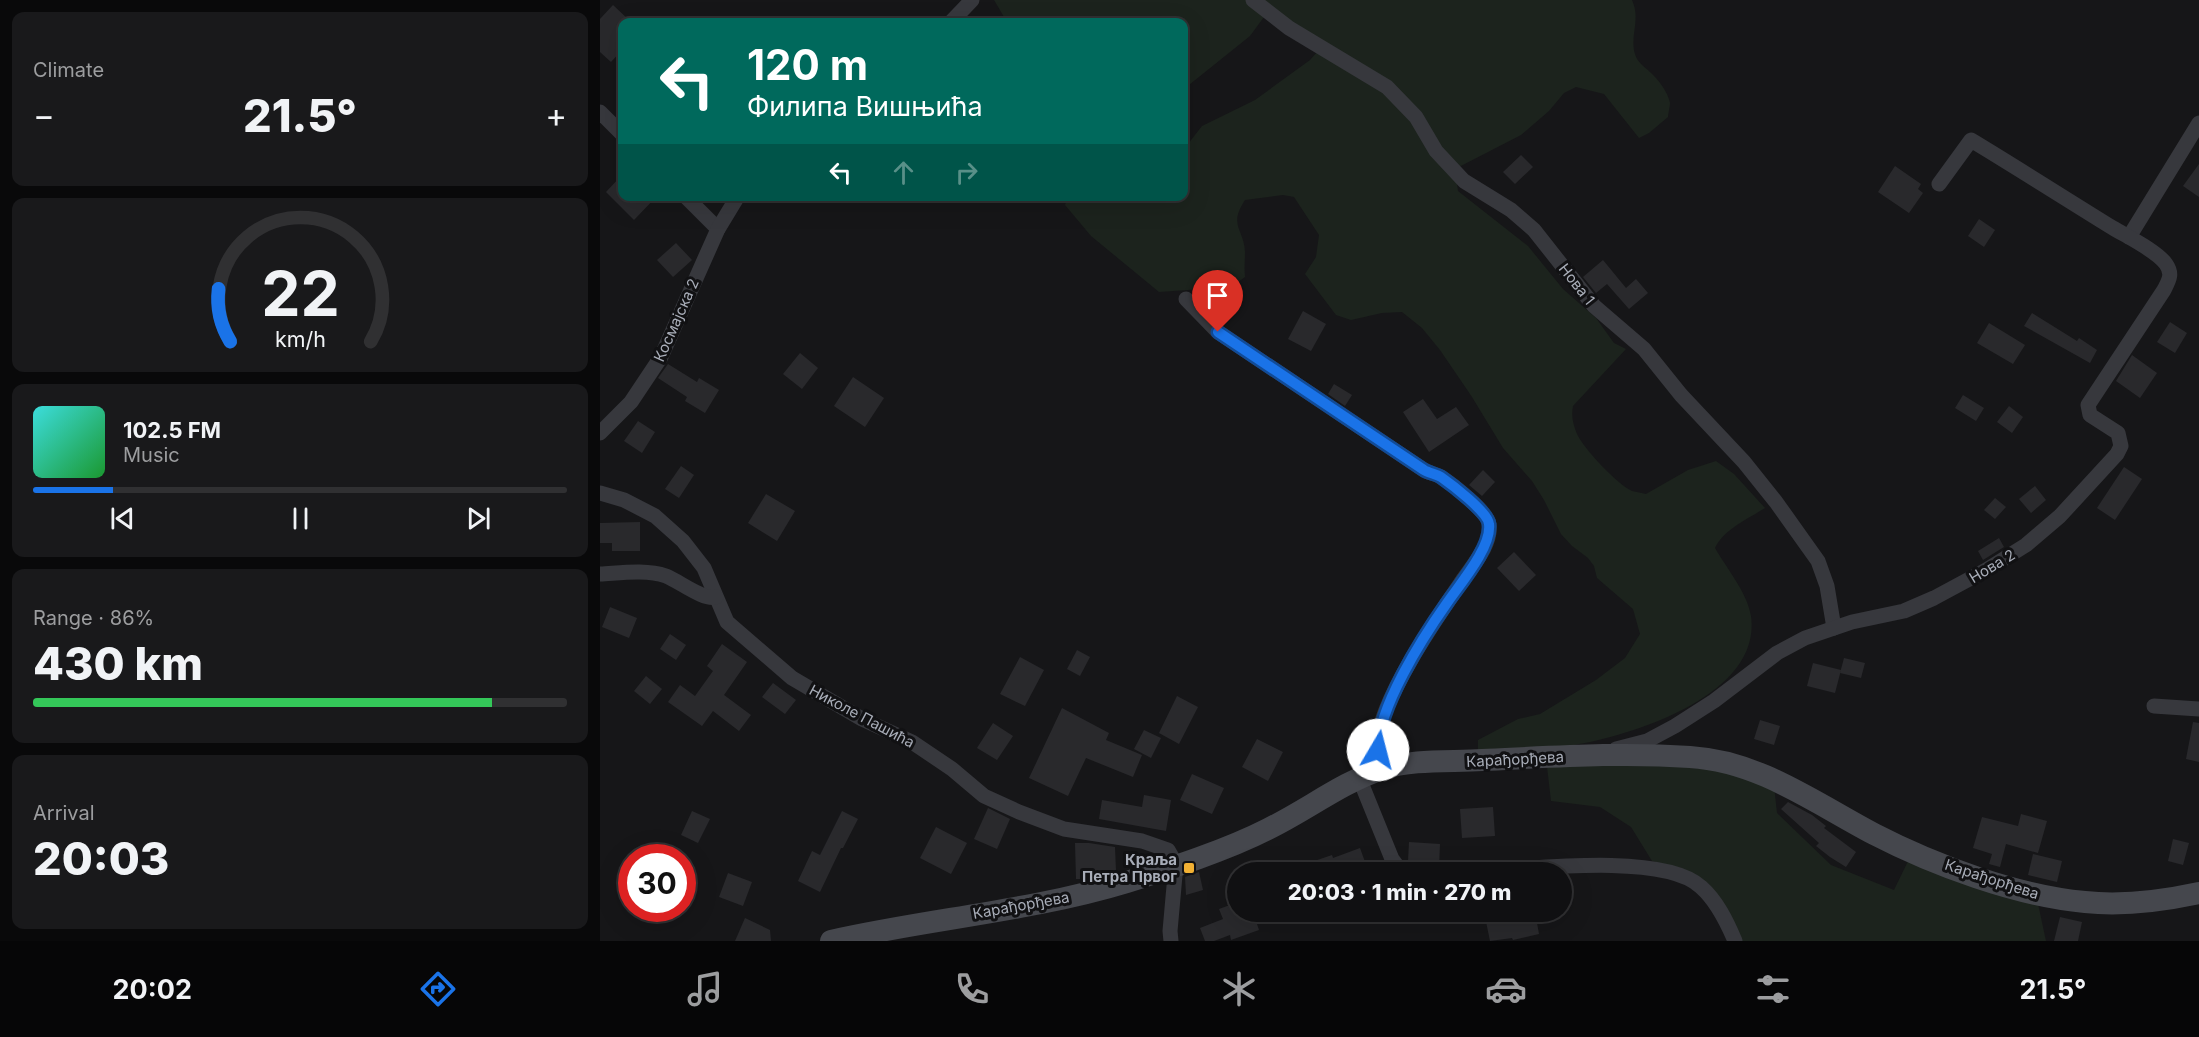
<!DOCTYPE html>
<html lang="en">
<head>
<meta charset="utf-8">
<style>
  body { margin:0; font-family:Inter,sans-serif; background:#19191b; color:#f1f3f6; height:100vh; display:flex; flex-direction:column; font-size:22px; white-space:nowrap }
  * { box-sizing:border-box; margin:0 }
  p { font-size:20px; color:#9c9d9f }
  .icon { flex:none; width:33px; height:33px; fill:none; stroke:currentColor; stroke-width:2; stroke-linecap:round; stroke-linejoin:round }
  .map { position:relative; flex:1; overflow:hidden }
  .panel { display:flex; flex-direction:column; gap:12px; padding:12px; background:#09090a; width:600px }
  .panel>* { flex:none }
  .banner { position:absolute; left:18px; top:18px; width:570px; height:183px; border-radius:12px; box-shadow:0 6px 24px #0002,0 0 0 2px #303032; background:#00695c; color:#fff; overflow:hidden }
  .speed { position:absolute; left:18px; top:844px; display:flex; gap:12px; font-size:30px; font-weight:700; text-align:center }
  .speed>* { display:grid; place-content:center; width:78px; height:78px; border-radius:50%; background:#101012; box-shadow:0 6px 24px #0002,0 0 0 2px #303032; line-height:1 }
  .speed .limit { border:9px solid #d22; background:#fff; color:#111 }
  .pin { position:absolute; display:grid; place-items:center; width:51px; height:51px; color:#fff; margin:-62px -26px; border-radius:50% 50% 50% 0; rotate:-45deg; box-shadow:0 0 6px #0007 }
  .pin .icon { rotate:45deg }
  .me { position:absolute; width:66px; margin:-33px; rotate:8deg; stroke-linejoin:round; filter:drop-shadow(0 0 4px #0008) }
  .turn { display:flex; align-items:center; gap:21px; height:126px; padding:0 30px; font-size:27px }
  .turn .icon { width:78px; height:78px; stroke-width:2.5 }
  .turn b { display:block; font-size:42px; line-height:51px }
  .lanes { display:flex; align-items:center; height:57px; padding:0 30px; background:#0003; justify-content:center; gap:30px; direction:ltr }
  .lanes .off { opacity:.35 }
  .big { font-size:45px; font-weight:800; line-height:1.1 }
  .panel .card { flex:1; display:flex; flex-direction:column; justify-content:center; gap:9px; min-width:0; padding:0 21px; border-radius:12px; background:#19191b }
  .panel .dial { align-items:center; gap:0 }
  .dial svg { height:156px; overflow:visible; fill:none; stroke:#303032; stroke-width:7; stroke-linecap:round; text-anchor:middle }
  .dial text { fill:#f1f3f6; stroke:none }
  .song { display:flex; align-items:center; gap:18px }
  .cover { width:72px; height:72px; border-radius:9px; background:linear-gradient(135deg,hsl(180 70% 55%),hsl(130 70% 35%)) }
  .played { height:6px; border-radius:3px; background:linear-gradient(90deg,#1a73e8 15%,#303032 15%) }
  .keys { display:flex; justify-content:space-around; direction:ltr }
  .heat { display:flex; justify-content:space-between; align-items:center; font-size:33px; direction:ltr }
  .charge { height:9px; border-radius:4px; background:linear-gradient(90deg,#34c759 86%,#303032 0) }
  .trip { position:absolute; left:627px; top:862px; width:345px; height:60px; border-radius:30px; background:#101012; box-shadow:0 6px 24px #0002,0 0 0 2px #303032; font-weight:800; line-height:60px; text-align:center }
  .tab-bar { display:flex; height:96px; justify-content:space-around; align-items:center; background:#060607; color:#9c9d9f }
  .tab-bar .icon { width:42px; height:42px }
  .tab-bar .on { color:#1a73e8 }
  .tab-bar b { font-size:27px; color:#f1f3f6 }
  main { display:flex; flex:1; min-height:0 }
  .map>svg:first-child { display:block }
  .green { fill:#1c231d }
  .building { fill:#29292c }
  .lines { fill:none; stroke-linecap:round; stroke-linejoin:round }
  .street { stroke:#37383d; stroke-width:15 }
  .secondary { stroke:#45474d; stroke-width:22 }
  .route-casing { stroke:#114b97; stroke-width:15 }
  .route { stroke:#1a73e8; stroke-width:10 }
  .poi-dot { fill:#f2b134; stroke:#111113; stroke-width:2 }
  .labels { text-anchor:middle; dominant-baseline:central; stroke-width:6; stroke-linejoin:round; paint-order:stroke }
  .street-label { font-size:15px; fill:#a8adb8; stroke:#111113 }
  .poi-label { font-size:15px; font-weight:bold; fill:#a8adb8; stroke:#111113; text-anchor:end }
</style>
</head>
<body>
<main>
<section class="panel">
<div class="card"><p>Climate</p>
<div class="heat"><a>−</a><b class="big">21.5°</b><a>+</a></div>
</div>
<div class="card dial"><svg viewBox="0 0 100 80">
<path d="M14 69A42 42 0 1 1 86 69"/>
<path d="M14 69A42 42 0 0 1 8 42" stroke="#1a73e8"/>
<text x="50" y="56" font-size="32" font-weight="700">22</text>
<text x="50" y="72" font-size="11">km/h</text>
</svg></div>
<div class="card">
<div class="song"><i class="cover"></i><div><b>102.5 FM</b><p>Music</p></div></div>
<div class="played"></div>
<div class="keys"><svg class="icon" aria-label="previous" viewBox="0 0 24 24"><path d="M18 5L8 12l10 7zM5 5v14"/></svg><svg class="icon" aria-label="pause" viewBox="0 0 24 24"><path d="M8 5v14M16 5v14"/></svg><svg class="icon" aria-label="next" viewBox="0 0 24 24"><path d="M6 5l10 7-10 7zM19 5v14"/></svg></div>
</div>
<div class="card"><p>Range · 86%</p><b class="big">430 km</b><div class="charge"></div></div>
<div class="card"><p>Arrival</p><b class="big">20:03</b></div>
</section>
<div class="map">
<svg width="1599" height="941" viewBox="0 0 1599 941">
  <rect width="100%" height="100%" fill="#161618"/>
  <!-- green -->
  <g class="green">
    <path d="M394,0h638c10,22 -5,39 5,59 3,5 9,9 13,13 8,7 18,20 20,31 0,4 -2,10 -2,14l-19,16 -10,5 -35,-44 -28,-7 -12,6 -15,18 -28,24 -66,34 3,22 70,55 35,43 33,29 18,25 12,6 -53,57c-2,10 0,18 4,28 7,15 40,50 55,57 4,1 10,2 14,3l42,-24 28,-9 18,13 31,34c-17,11 -41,21 -50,40 12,21 32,44 36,68 11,79 -118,119 -177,129 -27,6 -67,4 -96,5v-10l40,-21 22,-5 56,-34 29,-22 15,-24 -7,-25 -36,-31 -3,-12 -6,-8 -16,-12 -11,-12 -17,-34 -12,-19 -29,-33 -31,-51 -32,-47 -18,-22 -20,-16 -20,1 -31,7 -15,-5 -31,-41 11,-17 3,-22 -25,-38 -11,-2 -38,5c-17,26 -1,28 0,52 0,8 -1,16 0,25l-14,10 -72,5 -68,-56 -26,-31 3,-8 116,-1v-47l18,-23 53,-26 55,-40 8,-9 -54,-34 -14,19 -66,53v-67h-177z"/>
    <path d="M1078,757l96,29 3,27 54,52 63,25 17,-35 126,44 9,42h-305l-60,-73 -29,-7 -21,-34 -31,-20 -49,-6 -5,-43z"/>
  </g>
  <!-- building -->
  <g class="building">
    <path d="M13,5l18,17h-9v28l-11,12 -11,-10v-33z"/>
    <path d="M921,155l12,12 -18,17 -12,-12z"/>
    <path d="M1599,164v33l-16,-11z"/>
    <path d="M1295,166l26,18 -3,5 5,4 -14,20 -31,-21z"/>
    <path d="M22,175v21h35l-23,24 -28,-28z"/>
    <path d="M1379,219l16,11 -11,17 -16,-11z"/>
    <path d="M76,243l16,17 -19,17 -16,-17z"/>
    <path d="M1003,260l23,28 10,-9 12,14 -19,16 -22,-25 -11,9 -13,-16z"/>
    <path d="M703,311l23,13 -15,27 -23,-12z"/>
    <path d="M1432,313l45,28 2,-3 18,12 -7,13 -66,-37z"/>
    <path d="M1570,322l17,11 -12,20 -18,-11z"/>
    <path d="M1389,323l36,22 -12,19 -36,-21z"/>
    <path d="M200,353l18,15 -16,21 -19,-15z"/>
    <path d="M1532,355l25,18 -17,25 -24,-17z"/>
    <path d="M68,364l29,18 2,-4 20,12 -14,23 -20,-12 2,-4 -29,-19z"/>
    <path d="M253,377l31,21 -19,29 -31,-21z"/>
    <path d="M734,384l18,11 -7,11 -17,-12z"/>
    <path d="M1363,395l21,13 -8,13 -21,-13z"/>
    <path d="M823,399l14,20 19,-12 13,18 -40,27 -26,-40z"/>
    <path d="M1409,406l14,11 -11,16 -15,-11z"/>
    <path d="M38,421l17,11 -13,21 -18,-12z"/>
    <path d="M81,466l13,9 -15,23 -14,-9z"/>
    <path d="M1524,467l18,12 -27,41 -18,-12z"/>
    <path d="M883,470l12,12 -13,14 -13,-11z"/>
    <path d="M1435,486l11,14 -15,13 -12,-14z"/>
    <path d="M166,494l29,17 -18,30 -29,-18z"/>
    <path d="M1395,498l11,9 -11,12 -11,-9z"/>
    <path d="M40,522v29h-28v-8h-12v-20z"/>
    <path d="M1399,538l5,9 -21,13 -5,-9z"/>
    <path d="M914,552l22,23 -17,16 -22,-23z"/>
    <path d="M10,607l27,11 -8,20 -27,-11z"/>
    <path d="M70,634l16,11 -10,15 -16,-11z"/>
    <path d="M122,644l25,18 -23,33 27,20 -12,16 -26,-20 -11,15 -34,-24 12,-17 15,11 18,-25 -6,-5z"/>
    <path d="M477,650l13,7 -10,19 -13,-7z"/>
    <path d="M420,657l24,13 -19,36 -25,-12z"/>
    <path d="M1244,658l21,5 -4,15 -21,-5z"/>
    <path d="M1213,663l28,7 -6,23 -28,-7z"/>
    <path d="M46,676l16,13 -12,15 -16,-13z"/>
    <path d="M173,683l23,17 -11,14 -23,-17z"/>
    <path d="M577,696l21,11 -19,37 -20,-11z"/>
    <path d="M462,708l47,25 -3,7 36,15 -9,22 -47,-19 -18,38 -39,-18z"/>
    <path d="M1160,720l20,6 -6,19 -20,-6z"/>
    <path d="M1593,722l6,1v39l-13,-3z"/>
    <path d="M393,723l20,13 -16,24 -20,-12z"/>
    <path d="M544,730l17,8 -10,20 -17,-9z"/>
    <path d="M657,739l26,13 -15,29 -26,-14z"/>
    <path d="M592,774l32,14 -12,26 -32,-14z"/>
    <path d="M544,795l27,5 -5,31 -67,-12 3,-19 40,7z"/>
    <path d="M1188,802l24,13 14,11 -2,2 32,24 -10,15 -16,-10 -14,-11 3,-3 -38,-34z"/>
    <path d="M893,807l2,29 -33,2 -2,-29z"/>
    <path d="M388,808l22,11 -13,30 -23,-10z"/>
    <path d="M92,811l18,8 -12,24 -17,-8z"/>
    <path d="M242,811l16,8 -15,29h-2l-21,44 -22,-11 14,-30 8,4z"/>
    <path d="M1421,814l26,7 -9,32 -32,-9 -6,23 -11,-3 3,-10 -19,-6 9,-31 36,9z"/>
    <path d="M336,827l31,16 -16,31 -31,-16z"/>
    <path d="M1573,839l16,4 -6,22 -15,-4z"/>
    <path d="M809,842l31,2 -1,24 -25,-2 -6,-5z"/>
    <path d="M475,843h14l26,4 1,24 -28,8h-12z"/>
    <path d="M760,848l9,25h-83l-1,-2 47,-16 1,3z"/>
    <path d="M1433,854l29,7 -5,21 -29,-7z"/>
    <path d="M599,872l4,18 -17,5 -1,-18z"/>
    <path d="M128,873l24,9 -9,24 -24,-9z"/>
    <path d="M638,902v10h15l6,18 -28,10 -1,-5 -16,6h-9l-5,-13 23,-9 -4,-10z"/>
    <path d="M884,912h51l4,22 -26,6 -1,-2 -22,3z"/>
    <path d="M1460,917l22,5 -4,19h-24z"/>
    <path d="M145,918l25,12 1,11h-36z"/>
  </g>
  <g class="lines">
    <!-- street -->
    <g class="street">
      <path d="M653,0l36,28 98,59 29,30 20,34 28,30 47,29 23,20 60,76 50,43 37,46 63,67 32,40 42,59 9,25 7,42"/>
      <path d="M351,22l21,-22"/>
      <path d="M0,112l22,22"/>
      <path d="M85,196l33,33"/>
      <path d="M1529,237l70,-114"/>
      <path d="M586,299l32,33 206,138c5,3 12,4 17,7 11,7 47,35 48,47 3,20 -16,41 -27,57 -24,35 -83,120 -84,161 -1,9 3,17 6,26"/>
      <path d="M0,433l31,-31 30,-45 57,-128 20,-33"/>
      <path d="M0,493l24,7 31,16 28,25 21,27 23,54 65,56 70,41 50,23 40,27 32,27 35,16 45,17 78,12 26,9 8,14 -6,67 1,10"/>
      <path d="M0,574c20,-1 46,-5 66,2 13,5 38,25 50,21"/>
      <path d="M1554,706l45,3"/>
      <path d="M1016,749l31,-8 28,-15 39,-25 63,-48 28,-15 47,-16 52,-11 30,-13 52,-28 40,-25 34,-29 57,-62 4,-8 -3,-13 -28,-18 -2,-10 76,-115c5,-10 9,-16 2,-26 -9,-13 -38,-27 -53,-36 -47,-29 -94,-59 -142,-88l-32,44"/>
      <path d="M760,780l32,79 6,8 10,6"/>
      <path d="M867,873c53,-3 196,-22 234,14 16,14 26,35 34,54"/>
    </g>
    <!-- secondary -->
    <path class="secondary" d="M231,941c97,-22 201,-30 296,-59 44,-14 100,-32 141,-53 39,-19 73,-46 114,-60 31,-10 68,-7 100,-9 69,-3 139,-8 208,-3 69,4 125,46 184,77 60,31 143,62 211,68 37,4 77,-1 114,-9"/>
  </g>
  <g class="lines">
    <defs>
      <path id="route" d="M618,332l206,138c5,3 12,4 17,7 10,7 47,35 48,47 3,23 -29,60 -42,79 -24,34 -70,106 -69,147"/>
    </defs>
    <!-- route casing -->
    <use href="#route" class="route-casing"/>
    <!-- route -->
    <use href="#route" class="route"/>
  </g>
  <!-- markers -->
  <rect class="poi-dot" x="583" y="862" width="12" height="12" rx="3"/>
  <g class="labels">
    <!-- street labels -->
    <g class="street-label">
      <text transform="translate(977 284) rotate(52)">Нова 1</text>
      <text transform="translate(76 320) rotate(-66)">Космајска 2</text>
      <text transform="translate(1392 566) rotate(-31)">Нова 2</text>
      <text transform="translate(262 716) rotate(28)">Николе Пашића</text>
      <text transform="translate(915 759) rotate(-3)">Карађорђева</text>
      <text transform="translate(1392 879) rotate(18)">Карађорђева</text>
      <text transform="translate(421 905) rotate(-10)">Карађорђева</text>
    </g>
    <!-- poi labels -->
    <g class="poi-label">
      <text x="577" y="859">Краља<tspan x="577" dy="17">Петра Првог</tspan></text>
    </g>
  </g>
</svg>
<div class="speed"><div class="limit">30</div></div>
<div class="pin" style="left:618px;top:332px;background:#d93025"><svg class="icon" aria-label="arrive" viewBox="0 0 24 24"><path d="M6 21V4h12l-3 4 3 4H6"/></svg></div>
<svg class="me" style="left:778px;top:750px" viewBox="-20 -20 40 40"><circle r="19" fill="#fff"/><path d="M0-13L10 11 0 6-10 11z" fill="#1a73e8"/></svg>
<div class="trip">20:03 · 1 min · 270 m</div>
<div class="banner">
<div class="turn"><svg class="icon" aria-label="left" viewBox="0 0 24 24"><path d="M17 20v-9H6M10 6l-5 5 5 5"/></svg><div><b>120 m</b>Филипа Вишњића</div></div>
<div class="lanes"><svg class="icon" aria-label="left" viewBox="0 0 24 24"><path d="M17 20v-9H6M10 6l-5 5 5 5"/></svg><svg class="icon off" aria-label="ahead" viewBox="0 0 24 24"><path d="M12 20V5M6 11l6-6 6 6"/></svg><svg class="icon off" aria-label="right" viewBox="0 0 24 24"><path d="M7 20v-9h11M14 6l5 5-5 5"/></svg></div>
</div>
</div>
</main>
<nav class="tab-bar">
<b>20:02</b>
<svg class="icon on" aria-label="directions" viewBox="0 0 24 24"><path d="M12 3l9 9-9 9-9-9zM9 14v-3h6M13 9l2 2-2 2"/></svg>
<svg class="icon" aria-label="music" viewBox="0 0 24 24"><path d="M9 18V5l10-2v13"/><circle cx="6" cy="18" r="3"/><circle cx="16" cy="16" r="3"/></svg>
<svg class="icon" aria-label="phone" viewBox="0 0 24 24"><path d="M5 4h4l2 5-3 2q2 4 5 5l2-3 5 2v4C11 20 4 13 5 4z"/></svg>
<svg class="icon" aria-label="climate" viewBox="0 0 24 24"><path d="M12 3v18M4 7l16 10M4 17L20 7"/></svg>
<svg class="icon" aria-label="car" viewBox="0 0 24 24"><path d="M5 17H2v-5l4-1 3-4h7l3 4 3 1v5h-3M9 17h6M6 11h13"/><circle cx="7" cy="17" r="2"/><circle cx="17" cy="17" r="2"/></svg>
<svg class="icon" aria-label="filters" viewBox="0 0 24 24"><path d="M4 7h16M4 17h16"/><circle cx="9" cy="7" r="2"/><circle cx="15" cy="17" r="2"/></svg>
<b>21.5°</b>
</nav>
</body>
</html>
